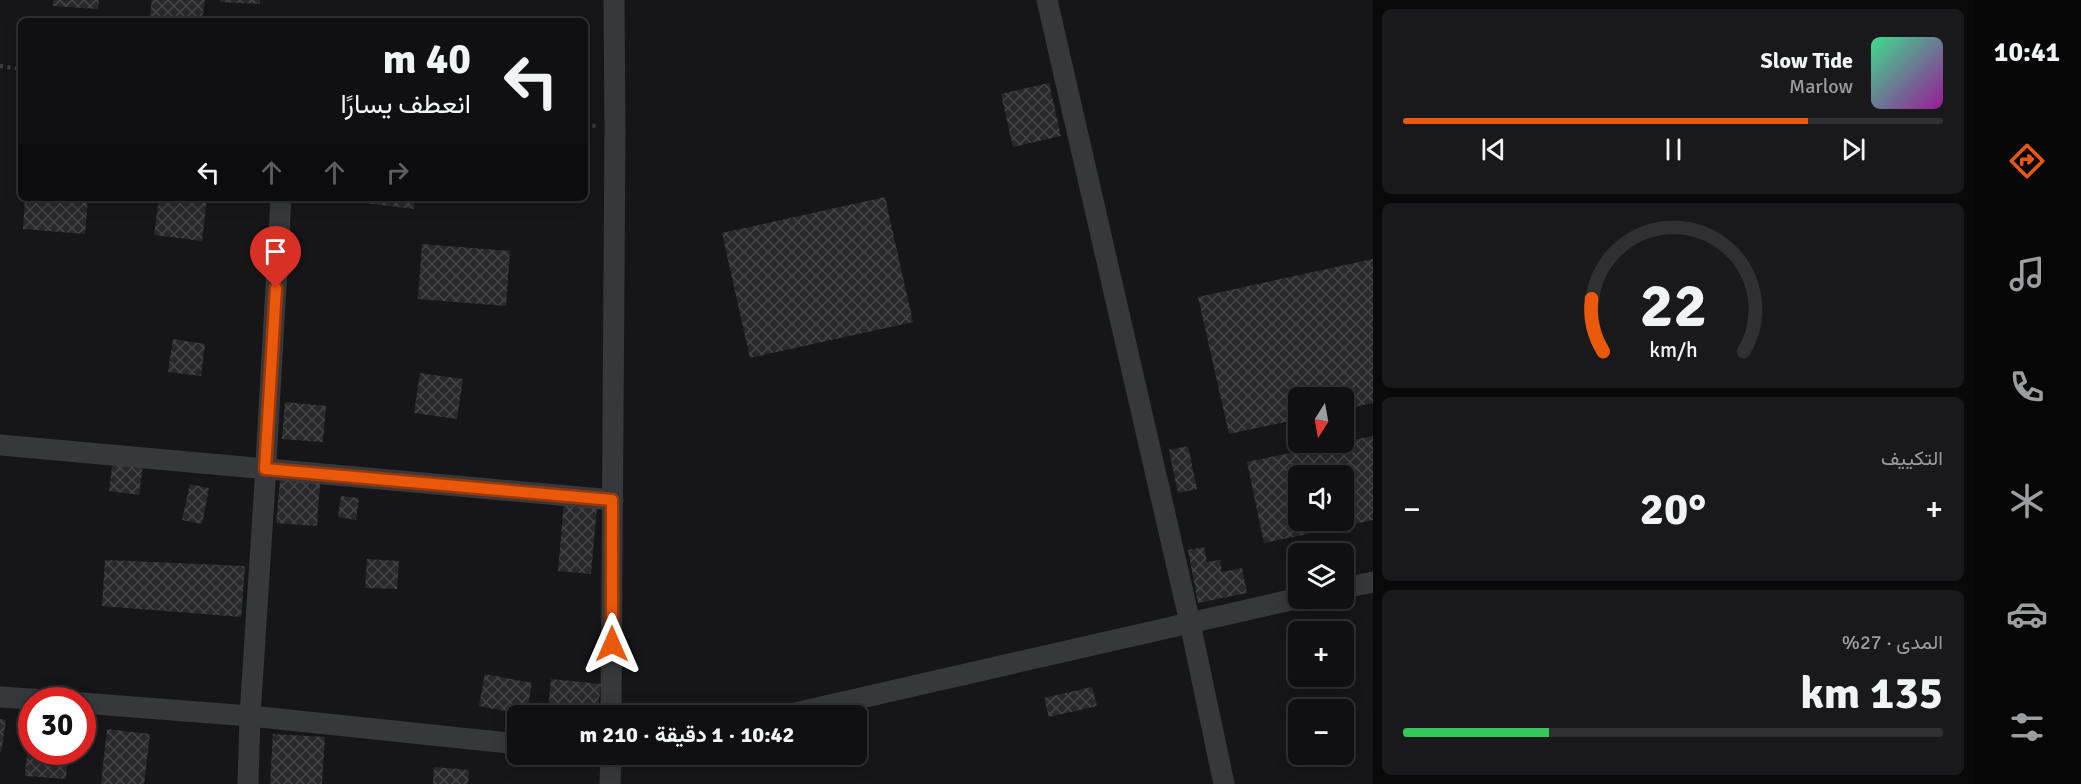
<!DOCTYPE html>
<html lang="ar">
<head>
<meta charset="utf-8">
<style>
  body { margin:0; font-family:Signika,Vazirmatn,sans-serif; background:#19191b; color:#f1f3f6; direction:rtl; height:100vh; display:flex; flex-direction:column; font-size:22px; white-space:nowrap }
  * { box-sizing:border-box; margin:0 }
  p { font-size:20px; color:#9c9d9f }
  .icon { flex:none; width:33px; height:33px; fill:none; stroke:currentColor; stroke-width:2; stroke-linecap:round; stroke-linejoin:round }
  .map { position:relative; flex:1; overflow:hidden; direction:ltr }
  .panel { display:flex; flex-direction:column; gap:9px; padding:9px; background:#09090a; width:600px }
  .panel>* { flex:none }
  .guide { position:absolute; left:18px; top:18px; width:570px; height:183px; border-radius:9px; box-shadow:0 3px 15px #0003,0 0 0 2px #303032; direction:rtl; background:#101012; color:#f1f3f6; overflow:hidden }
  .needle { width:39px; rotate:191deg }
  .controls { position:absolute; left:1288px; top:387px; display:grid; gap:12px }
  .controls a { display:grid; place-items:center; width:66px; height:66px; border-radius:9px; background:#101012; box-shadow:0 3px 15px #0003,0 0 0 2px #303032; font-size:30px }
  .speed { position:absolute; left:18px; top:687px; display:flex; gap:12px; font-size:30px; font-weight:700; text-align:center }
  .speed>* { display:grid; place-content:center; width:78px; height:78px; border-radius:50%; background:#101012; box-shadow:0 3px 15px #0003,0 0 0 2px #303032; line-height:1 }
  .speed .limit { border:9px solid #d22; background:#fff; color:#111 }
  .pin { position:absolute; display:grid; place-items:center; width:51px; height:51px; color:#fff; margin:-62px -26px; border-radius:50% 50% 50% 0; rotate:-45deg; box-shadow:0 0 6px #0007 }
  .pin .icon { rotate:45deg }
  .me { position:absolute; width:66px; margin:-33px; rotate:0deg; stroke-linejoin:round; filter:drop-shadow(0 0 4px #0008) }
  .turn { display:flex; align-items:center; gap:21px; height:126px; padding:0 18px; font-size:27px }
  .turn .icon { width:78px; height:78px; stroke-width:2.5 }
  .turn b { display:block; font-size:42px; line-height:51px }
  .lanes { display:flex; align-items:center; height:57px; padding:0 18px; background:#0003; justify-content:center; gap:30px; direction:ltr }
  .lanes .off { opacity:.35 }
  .big { font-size:45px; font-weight:700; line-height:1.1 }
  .panel .tile { flex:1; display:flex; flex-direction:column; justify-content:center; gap:9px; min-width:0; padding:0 21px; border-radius:9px; background:#19191b }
  .panel .dial { align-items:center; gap:0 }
  .dial svg { height:156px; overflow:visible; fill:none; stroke:#303032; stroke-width:7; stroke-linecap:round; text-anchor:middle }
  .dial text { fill:#f1f3f6; stroke:none }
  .song { display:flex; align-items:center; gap:18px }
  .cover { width:72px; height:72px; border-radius:9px; background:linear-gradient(135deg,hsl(150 70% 55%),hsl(300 70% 35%)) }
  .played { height:6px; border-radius:3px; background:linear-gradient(90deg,#ea580c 75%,#303032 75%) }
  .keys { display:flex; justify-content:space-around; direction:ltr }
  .heat { display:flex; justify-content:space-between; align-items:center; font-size:33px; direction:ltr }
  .charge { height:9px; border-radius:4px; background:linear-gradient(90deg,#34c759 27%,#303032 0) }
  .trip { position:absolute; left:507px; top:705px; width:360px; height:60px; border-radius:9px; background:#101012; box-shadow:0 3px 15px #0003,0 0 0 2px #303032; font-weight:700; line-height:60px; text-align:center; direction:rtl }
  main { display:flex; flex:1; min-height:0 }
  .dock { display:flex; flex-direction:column; width:108px; justify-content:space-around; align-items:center; background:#060607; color:#9c9d9f }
  .dock .icon { width:42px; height:42px }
  .dock .active { color:#ea580c }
  .dock b { font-size:27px; color:#f1f3f6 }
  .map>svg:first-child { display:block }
  .building { fill:url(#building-cross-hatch); fill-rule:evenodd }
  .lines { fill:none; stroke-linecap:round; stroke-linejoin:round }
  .path { stroke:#3d3f43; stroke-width:4; stroke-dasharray:3 4.5; stroke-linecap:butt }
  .street { stroke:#37383c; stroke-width:21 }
  .route-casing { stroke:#983908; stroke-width:15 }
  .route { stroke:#ea580c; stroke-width:10 }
</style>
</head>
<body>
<main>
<nav class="dock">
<b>10:41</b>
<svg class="icon active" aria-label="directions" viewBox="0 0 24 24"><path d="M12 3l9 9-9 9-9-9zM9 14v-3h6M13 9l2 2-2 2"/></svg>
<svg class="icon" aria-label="music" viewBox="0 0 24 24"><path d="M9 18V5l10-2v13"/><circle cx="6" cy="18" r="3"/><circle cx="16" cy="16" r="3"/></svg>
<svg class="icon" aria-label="phone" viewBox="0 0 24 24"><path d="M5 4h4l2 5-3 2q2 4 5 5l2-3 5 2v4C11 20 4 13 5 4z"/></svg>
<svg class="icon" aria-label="climate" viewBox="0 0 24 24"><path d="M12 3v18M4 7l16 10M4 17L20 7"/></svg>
<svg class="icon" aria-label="car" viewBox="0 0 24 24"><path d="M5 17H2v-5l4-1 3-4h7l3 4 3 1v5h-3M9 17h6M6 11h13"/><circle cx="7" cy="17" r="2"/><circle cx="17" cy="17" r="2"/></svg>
<svg class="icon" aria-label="filters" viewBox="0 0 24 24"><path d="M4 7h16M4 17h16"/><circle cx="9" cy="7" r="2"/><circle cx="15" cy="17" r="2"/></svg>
</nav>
<section class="panel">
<div class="tile">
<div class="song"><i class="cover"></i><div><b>Slow Tide</b><p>Marlow</p></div></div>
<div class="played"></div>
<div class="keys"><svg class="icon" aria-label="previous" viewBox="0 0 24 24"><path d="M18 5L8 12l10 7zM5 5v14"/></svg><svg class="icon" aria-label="pause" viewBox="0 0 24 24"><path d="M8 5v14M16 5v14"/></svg><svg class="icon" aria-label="next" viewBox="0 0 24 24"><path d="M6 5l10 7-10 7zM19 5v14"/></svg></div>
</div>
<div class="tile dial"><svg viewBox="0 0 100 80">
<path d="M14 69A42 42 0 1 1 86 69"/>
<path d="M14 69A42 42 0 0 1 8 42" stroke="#ea580c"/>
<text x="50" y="56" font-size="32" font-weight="700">22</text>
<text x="50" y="72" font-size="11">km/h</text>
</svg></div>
<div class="tile"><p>التكييف</p>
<div class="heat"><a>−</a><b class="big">20°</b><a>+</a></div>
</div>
<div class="tile"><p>المدى · 27%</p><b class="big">135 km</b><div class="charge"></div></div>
</section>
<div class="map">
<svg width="1373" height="784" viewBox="0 0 1373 784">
  <defs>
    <pattern id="building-cross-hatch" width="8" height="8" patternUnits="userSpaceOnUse" patternTransform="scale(1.5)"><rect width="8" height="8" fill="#29292b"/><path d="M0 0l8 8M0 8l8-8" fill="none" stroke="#454548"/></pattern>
  </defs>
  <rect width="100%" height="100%" fill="#161618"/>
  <!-- building -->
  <g class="building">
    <path d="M53,0h46l-1,9 -45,-3z"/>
    <path d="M152,0h53l-3,21h-53z"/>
    <path d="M220,0h40v4l-40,-2z"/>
    <path d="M1049,83l12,53 -48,11 -12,-53z"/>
    <path d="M885,197l28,125 -163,36 -28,-125z"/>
    <path d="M25,198h63l-3,36 -62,-5z"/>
    <path d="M159,198h48l-5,43 -48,-6z"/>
    <path d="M366,198h49l-1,11 -49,-6z"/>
    <path d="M422,244l88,7 -4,55 -88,-7z"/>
    <path d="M1373,259v144l-29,6v-11h-45v21l-70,15 -31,-137z"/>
    <path d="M173,339l32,5 -4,32 -33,-4z"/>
    <path d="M420,373l43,6 -6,40 -43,-6z"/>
    <path d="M285,402l41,4 -3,36 -41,-3z"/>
    <path d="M1373,436v84l-109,23 -17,-81zM1299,476h45v44h-45z"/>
    <path d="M1188,446l9,43 -19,4 -9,-43z"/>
    <path d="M113,459l30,4 -4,32 -30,-4z"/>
    <path d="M280,480l40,3 -3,43 -41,-3z"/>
    <path d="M190,484l19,4 -7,36 -20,-4z"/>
    <path d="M341,496l18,2 -3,22 -18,-3z"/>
    <path d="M564,503l33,3 -6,68 -33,-3z"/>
    <path d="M1204,547l3,15 13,-2 2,12 20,-4 5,25 -49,10 -10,-53z"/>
    <path d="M367,559l32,2 -2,28 -32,-1z"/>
    <path d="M105,560l140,6 -4,51 -139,-11z"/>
    <path d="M485,674l47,9 -6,32 -47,-9z"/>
    <path d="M551,679l50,5 -4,31 -49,-6z"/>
    <path d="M1092,687l5,19 -48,11 -5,-19z"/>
    <path d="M0,719l6,1 -5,32h-1z"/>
    <path d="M29,728h3v24h36l-2,27 -41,-3z"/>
    <path d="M107,729l43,5 -6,50h-43z"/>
    <path d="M273,734l52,3 -3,47h-52z"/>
    <path d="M434,767l35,3 -1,14h-35z"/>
  </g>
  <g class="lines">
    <!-- path -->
    <g class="path">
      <path d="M0,66l21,3"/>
      <path d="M585,125l12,1"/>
    </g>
    <!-- street -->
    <g class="street">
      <path d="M1047,0l143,623 34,161"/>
      <path d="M0,445l613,55"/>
      <path d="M1344,588l29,-6"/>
      <path d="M0,697l46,3"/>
      <path d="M82,703l168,13 268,28"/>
      <path d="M611,716l4,-588 -1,-128"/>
      <path d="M782,716l517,-118"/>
      <path d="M248,784l2,-68 14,-218 17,-300"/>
      <path d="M610,784l1,-30"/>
    </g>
  </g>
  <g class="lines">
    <defs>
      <path id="route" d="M276,288l-11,181 347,31v144"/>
    </defs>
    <!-- route casing -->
    <use href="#route" class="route-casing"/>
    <!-- route -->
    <use href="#route" class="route"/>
  </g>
</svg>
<div class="controls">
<a><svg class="needle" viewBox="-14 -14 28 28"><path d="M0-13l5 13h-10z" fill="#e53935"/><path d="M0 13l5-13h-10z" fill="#9c9d9f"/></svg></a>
<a><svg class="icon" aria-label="sound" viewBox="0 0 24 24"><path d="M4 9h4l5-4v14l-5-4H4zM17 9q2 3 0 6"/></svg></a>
<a><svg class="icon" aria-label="layers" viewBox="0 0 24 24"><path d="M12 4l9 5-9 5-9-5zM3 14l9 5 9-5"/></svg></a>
<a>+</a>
<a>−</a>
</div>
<div class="speed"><div class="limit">30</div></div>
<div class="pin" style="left:276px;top:288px;background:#d93025"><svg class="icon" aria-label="arrive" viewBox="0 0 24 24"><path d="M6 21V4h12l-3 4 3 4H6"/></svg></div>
<svg class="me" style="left:612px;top:644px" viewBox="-20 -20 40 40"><path d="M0-17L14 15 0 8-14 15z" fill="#ea580c" stroke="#fff" stroke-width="4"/></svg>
<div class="trip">10:42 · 1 دقيقة · 210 m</div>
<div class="guide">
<div class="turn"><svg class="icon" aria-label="left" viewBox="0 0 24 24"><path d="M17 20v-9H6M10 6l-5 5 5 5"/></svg><div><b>40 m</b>انعطف يسارًا</div></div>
<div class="lanes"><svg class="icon" aria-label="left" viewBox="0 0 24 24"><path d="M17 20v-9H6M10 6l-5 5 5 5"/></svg><svg class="icon off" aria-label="ahead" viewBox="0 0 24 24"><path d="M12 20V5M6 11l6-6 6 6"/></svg><svg class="icon off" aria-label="ahead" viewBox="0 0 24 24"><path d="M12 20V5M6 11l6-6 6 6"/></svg><svg class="icon off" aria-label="right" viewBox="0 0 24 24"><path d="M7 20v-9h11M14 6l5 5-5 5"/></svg></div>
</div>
</div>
</main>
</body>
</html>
